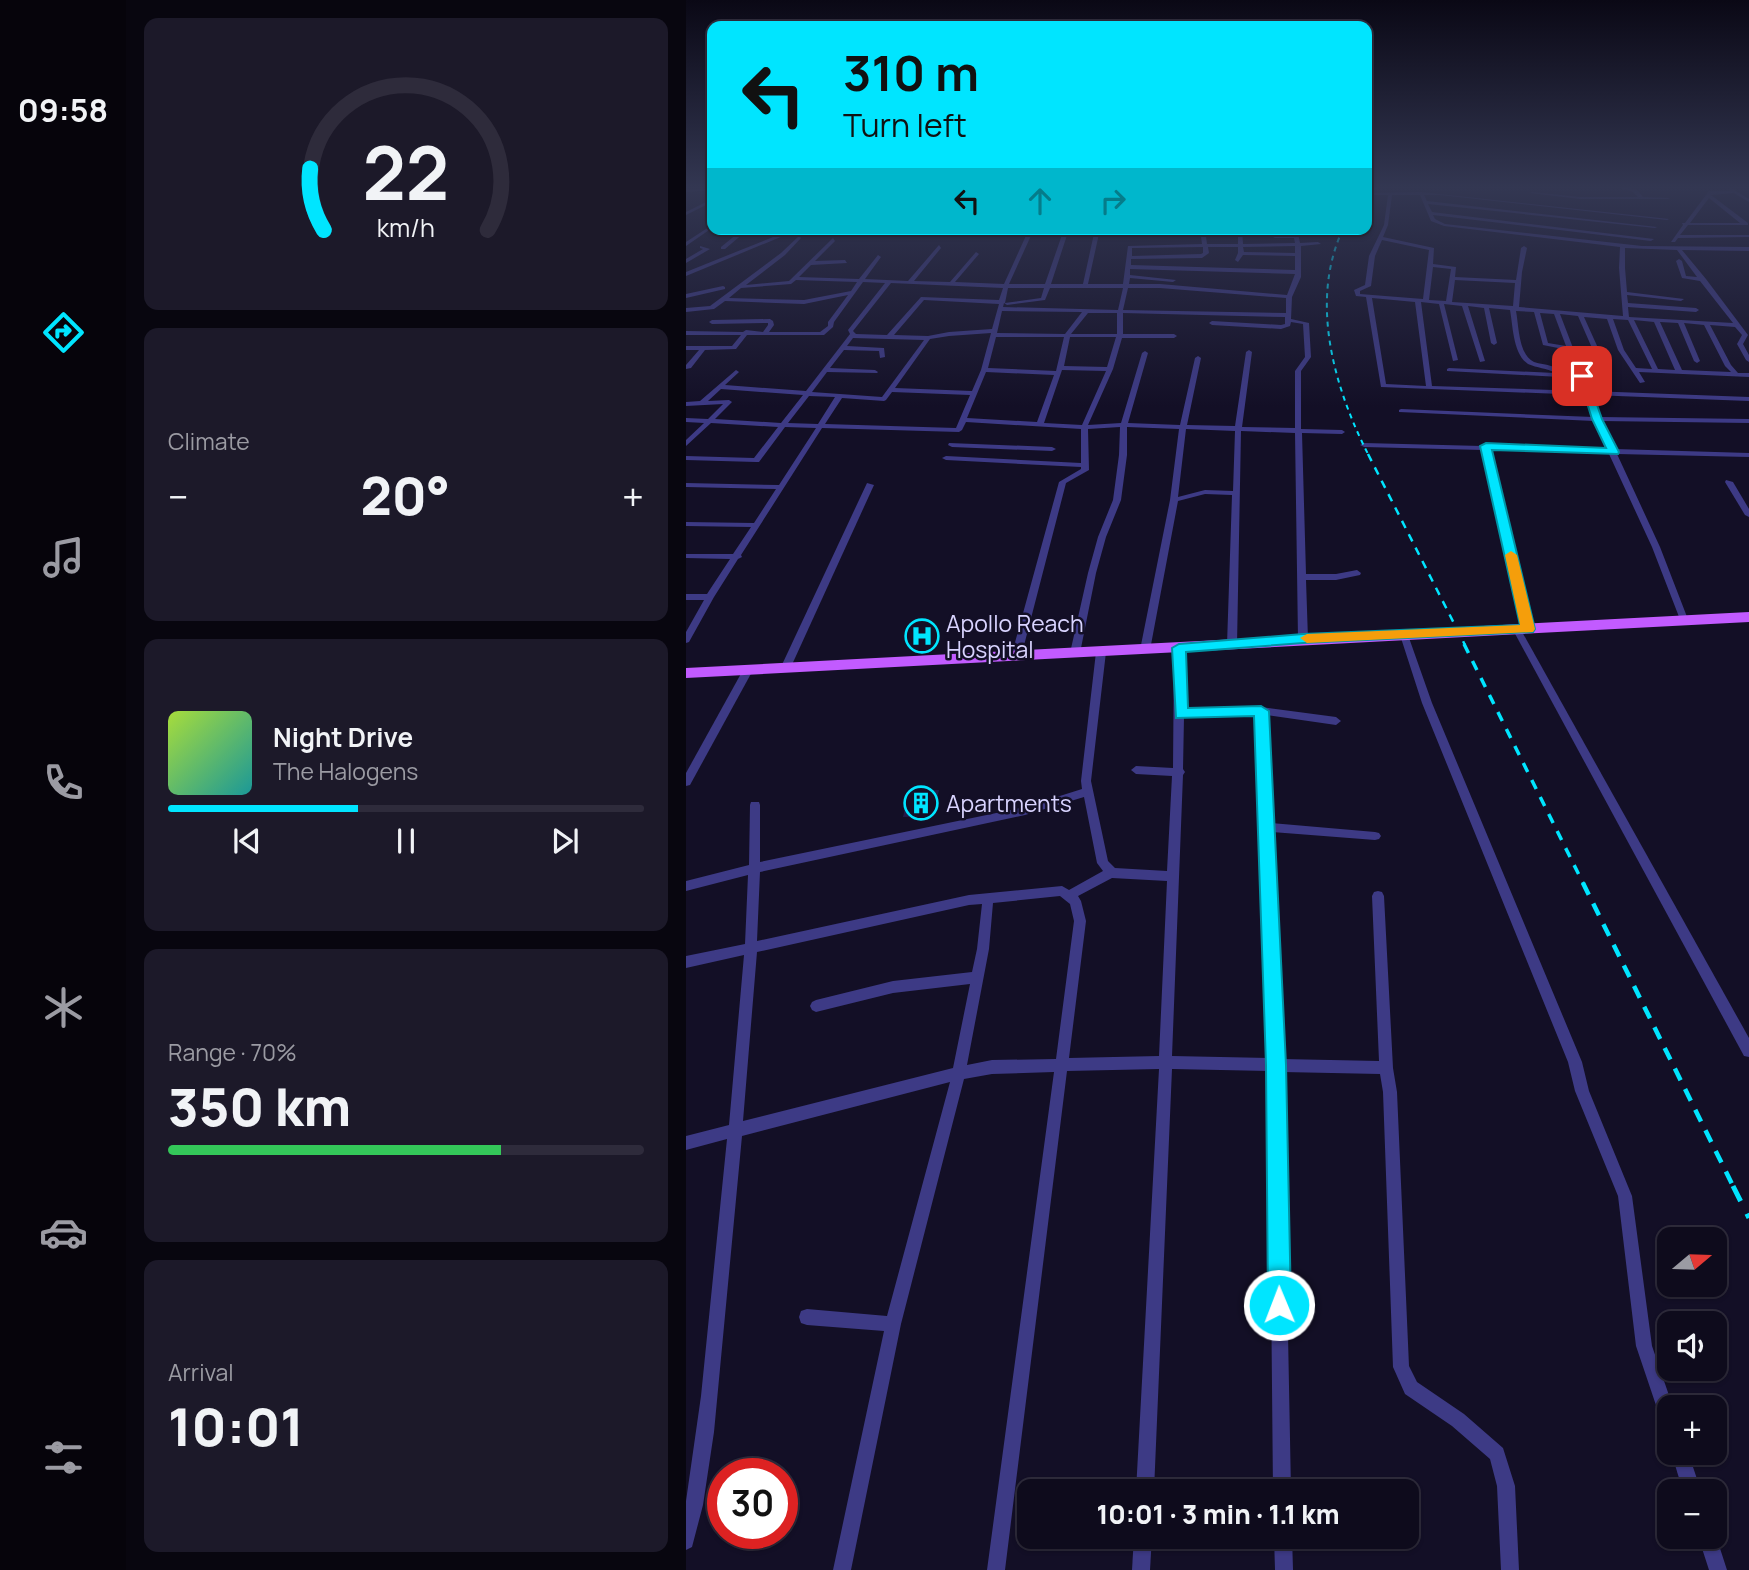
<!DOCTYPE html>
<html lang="en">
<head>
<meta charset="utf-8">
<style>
  body { margin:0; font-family:Manrope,sans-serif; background:#1c1929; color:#f1f3f6; height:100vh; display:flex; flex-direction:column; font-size:26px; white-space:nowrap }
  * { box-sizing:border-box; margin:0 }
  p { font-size:23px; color:#9b9ba3 }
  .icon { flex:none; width:38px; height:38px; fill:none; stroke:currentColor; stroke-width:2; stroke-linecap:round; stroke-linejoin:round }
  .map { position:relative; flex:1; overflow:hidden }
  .drawer { display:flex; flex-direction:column; gap:18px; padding:18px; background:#08060f; width:560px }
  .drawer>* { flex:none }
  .guide { position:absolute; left:21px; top:21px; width:665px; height:214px; border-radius:14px; box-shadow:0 2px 5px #0004,0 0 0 2px #2e2b3b; background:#00e5ff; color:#111; overflow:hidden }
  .needle { width:46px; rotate:71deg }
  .fabs { position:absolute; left:971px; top:1227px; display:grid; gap:14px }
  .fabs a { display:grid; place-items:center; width:70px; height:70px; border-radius:14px; background:#0e0b1c; box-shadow:0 2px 5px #0004,0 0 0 2px #2e2b3b; font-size:35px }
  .speed { position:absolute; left:21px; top:1458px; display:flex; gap:14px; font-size:35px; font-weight:700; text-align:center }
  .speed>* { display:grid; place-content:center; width:91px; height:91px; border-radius:50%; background:#0e0b1c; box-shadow:0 2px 5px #0004,0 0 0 2px #2e2b3b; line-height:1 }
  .speed .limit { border:10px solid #d22; background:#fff; color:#111 }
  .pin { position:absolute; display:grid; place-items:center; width:60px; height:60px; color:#fff; margin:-30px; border-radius:14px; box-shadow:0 4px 10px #0006 }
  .me { position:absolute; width:77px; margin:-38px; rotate:359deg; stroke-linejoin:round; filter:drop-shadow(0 0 5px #0008) }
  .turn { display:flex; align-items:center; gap:24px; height:147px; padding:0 21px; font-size:32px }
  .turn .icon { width:91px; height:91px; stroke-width:2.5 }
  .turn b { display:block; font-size:49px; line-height:60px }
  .lanes { display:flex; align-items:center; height:66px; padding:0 21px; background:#0003; justify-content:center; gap:35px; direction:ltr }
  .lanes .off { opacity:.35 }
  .big { font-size:52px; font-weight:800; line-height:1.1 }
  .drawer .card { flex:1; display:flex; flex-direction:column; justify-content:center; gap:10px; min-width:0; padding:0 24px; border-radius:14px; background:#1c1929 }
  .drawer .dial { align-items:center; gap:0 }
  .dial svg { height:182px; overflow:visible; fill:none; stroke:#2e2b3b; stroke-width:7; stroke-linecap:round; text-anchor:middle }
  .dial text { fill:#f1f3f6; stroke:none }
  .song { display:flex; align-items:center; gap:21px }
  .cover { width:84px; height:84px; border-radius:10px; background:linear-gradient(135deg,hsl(80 70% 55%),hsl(180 70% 35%)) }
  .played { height:7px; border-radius:4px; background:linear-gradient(90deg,#00e5ff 40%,#2e2b3b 40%) }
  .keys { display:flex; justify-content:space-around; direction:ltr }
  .heat { display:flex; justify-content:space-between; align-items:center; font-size:38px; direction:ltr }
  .charge { height:10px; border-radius:5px; background:linear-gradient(90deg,#34c759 70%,#2e2b3b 0) }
  .trip { position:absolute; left:331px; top:1479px; width:402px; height:70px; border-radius:14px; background:#0e0b1c; box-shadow:0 2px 5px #0004,0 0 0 2px #2e2b3b; font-weight:800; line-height:70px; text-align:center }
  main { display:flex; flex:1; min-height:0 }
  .tab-bar { display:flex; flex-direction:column; width:126px; justify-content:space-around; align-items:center; background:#06040b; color:#9b9ba3 }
  .tab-bar .icon { width:49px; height:49px }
  .tab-bar .current { color:#00e5ff }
  .tab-bar b { font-size:32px; color:#f1f3f6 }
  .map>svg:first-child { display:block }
  .building { fill:#241b47 }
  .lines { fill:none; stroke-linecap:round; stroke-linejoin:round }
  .minor { fill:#3d3a85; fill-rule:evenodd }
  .primary { fill:#c25bff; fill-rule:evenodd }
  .rail-far4 { stroke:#00e5ff; stroke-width:2; stroke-dasharray:5 4.5; stroke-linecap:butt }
  .rail-far3 { stroke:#00e5ff; stroke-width:2.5; stroke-dasharray:8 7; stroke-linecap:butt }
  .rail-far2 { stroke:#00e5ff; stroke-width:3.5; stroke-dasharray:10 9; stroke-linecap:butt }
  .rail-far1 { stroke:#00e5ff; stroke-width:4.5; stroke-dasharray:13 10; stroke-linecap:butt }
  .rail { stroke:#00e5ff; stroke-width:5; stroke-dasharray:17 14; stroke-linecap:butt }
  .route { fill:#00e5ff; stroke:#0095a6; stroke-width:2 }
  .slow { fill:#f59e0b }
  .labels { text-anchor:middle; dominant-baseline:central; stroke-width:5; stroke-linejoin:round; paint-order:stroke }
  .poi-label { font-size:23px; fill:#d9d4ff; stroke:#130f26; text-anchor:start }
</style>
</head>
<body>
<main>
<nav class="tab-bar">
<b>09:58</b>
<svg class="icon current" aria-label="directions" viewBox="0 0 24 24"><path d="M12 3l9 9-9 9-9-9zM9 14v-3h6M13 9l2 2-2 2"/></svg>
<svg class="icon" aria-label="music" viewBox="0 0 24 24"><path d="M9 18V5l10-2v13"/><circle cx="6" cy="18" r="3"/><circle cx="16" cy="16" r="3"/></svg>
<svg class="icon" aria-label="phone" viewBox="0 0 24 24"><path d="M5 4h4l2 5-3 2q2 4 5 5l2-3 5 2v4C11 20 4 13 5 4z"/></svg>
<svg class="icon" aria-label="climate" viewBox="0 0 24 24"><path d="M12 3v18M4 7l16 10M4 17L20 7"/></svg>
<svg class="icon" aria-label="car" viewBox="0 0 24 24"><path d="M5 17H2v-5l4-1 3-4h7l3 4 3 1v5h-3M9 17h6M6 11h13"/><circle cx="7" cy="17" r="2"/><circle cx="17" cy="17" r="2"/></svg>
<svg class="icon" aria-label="filters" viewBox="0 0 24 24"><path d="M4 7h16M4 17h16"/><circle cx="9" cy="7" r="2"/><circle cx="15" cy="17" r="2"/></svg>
</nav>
<section class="drawer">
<div class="card dial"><svg viewBox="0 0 100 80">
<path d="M14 69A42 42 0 1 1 86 69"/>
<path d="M14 69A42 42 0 0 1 8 42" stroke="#00e5ff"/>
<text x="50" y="56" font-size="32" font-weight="700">22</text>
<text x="50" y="72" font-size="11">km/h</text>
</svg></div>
<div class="card"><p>Climate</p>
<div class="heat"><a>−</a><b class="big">20°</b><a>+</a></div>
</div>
<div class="card">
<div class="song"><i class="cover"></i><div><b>Night Drive</b><p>The Halogens</p></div></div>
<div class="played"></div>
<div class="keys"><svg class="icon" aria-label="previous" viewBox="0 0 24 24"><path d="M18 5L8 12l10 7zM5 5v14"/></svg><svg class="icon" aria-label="pause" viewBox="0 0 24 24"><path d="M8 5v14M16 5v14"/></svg><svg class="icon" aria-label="next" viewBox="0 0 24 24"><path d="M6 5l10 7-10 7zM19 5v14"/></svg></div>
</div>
<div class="card"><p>Range · 70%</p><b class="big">350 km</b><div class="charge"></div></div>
<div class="card"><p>Arrival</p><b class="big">10:01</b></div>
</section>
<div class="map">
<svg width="1063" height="1570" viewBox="0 0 1063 1570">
  <rect width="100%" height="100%" fill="#130f26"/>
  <!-- building -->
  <path class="building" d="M253,790l-6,26 -30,1 6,-26z"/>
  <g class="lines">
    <!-- minor -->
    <g class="minor">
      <path d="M933,187l18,3 6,7 27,1 -2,1h-88l-50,-6 2,-1 48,5h58l-5,-5z"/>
      <path d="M26,188v2l-26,2v-2z"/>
      <path d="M1045,188l18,11v3l-15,-9 -23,2 37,28v2h-60l-8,10h69v2l-71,1 -3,4h-4l12,-17 -1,-2h3l24,-32h21l-1,-2zM1023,198l31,25h-50z"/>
      <path d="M735,192l248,27 -2,1 -227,-25h-16l3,6 230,26 -2,1 -227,-24 4,8 222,27 -3,2 -218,-26 2,4 10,5 197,22 107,1v4l-67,-1 24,29 42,56 -5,9 6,11v7l-3,-2 -9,-16 5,-9 -7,-8 -25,-2 21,40 7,8h11v4l-110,-5 6,10 -5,1 -22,-33 -11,-31 -23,-2 14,31 -3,2 -3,-2 -14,-32 -18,-2 23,60 2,2 5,15 159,6v4l-158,-6 9,22 149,2v4l-148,-2 14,28 134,4v4l-132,-3 43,93 29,75 -1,2h-6l-1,-2 -29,-75 -43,-93 -118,-4 41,179 -4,3 -4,-3 -41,-179 -119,-3 -4,-2 4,-2 118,3 4,-2 4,2 117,3 -13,-28 -195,-9v-2l2,-1 192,8 -8,-22 -204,-8 -15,-90 -10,-1 -2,-6 11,-5 4,-29 15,-31 4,-30h-21v-2zM706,195h28l11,26 13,5 176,21 -1,21 4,48 -104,-9 3,-35 5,-24 -3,-2 -3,2 -5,32 -61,-3 1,-10 -23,-3 1,-16 -51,-11 5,-12zM696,240l47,10 -6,49 -63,-5v-3l11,-5 4,-30zM939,248l52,2 20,27 -11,-1 -4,-15 -3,-2 -3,2 6,17 18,3 33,42 -104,-6 -1,-10 68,5 3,-2 -3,-2 -68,-5 -1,-8 54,6 3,-2 -57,-7 -2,-24zM747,267l18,2 -5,32 -17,-1zM769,280l60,3 -2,23 -61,-4zM686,298l43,4 11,84 -40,-2zM735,302l18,2 14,57 5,-1 -14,-56 18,2 18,56 5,-1 -17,-55 16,2 7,35 3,2 3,-2 -8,-35 21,2c3,16 3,44 18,54 9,4 19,4 27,9l-106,-5 -2,1v2l131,7 5,13 -151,-5zM830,311l18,1 9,33 25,5 9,24c-16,-1 -14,-4 -26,-8 -6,-2 -11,-2 -17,-4 -16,-8 -15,-36 -18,-51zM854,313l14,1 12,32 -18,-3zM927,319l15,1 24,49 -16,-1 -12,-18zM948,320l20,2 21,48 -17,-1zM974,322l18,1 16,38 3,2 3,-2 -16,-38 20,2 21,41 6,6 -49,-2z"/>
      <path d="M26,199v3l-26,13v-3z"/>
      <path d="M26,225v3l-26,18v-4z"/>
      <path d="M57,229h38l-36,3 -20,17h-4v-2z"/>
      <path d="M107,229h7l-114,47v-4z"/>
      <path d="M343,229h5l-25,55h36l19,-55h5l-18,55h32l12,-55h5l-12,55h35l5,-38 74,-2 -2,-15h5l2,15h31v-15h4l1,15 52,-1 -1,-5h-19l-2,-1 2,-1h18l-1,-7h5l3,14 18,-1 3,2 -20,2v31l-9,20 -1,22 18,4 2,34 -10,14v58l41,1 3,2 -3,2 -40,-1 4,141h30l21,-4 4,3 -1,2 -24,5h-30l2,59 -2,2 -3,1 -5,-3 -3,-206 -54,-2 -4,214 -5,3 -5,-3 5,-150 -27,-1 -27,7 -28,149 -2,2h-6l-2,-2 30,-150 9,-71 -52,-2v28l-6,45 -15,37 -10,36 -16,80 -2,2h-6l-2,-2 18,-80 10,-36 15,-37 6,-45 1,-28 -32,2 1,41 -23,13 -45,174 -2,2h-6l-2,-2 48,-175 22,-13v-2l-135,-7 -4,-2 4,-2 135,7v-34l-115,-7 -4,8 -3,2 -137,-4 -81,127 1,2 -4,2 -24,38 -25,45 -3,1v-11l18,-32h-18v-6h21l23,-35 -44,-1v-4h47l18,-27 -65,-1v-4l68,1 22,-34 -90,-2v-4l93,2 37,-57 -31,-1 -26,35h-3l-70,-2v-4l68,2 24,-31 -67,-4 -25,23v-6l18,-17 -18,-1v-4l22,1 15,-15 -37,2v-4l14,-1 36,-31 3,2 -1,1 -13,12 81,6 44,-57 -2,-4 37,-47 -22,-1 -29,40 -1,5 -9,8h-77l-11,14 -31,1 -14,18 -5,1v-4l13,-15h-13v-4h46l9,-11h-55v-4l57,1 3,-2 17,2 5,-7v-2l-56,1 -3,-2 3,-2 58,-1 3,2 1,4 -5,7h51l8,-6v-4l20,-27 -44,9 -79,-3 -11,8 -28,3v-4l24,-2 71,-53 18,-17 2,2 -16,17 -39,30 43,-4 44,-43 2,3 -20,20 30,-1 2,3 -36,2 -12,12 60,2 19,-24 3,2 -16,22 43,2 31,-36 2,3 -27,33 36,1 26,-30 3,2 -24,28 49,2zM609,246v7l-51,-1 -1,-5zM517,247v6l-2,1 -69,2v-8zM522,247h30v6l-3,7 3,2 5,-7 52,1v14l-164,-5v-6l71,-1 7,-5zM444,269l165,5 -8,21 -127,-11h-31l1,-6 43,4 3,-2 -46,-5zM110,280l61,2 -6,9 -47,9 -75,-2 12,-10 50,-4zM205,283l112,5 -4,12 -78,-3 -34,38 -31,-1 -3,-3zM322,288h36l-3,10 -36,5zM364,288h73l-5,22 -115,-3 1,-4 3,2 38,-5zM442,288h32l126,10v15l-163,-3zM238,300l75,4 -7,25 -43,3 -21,4 -34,-1zM316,311l80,1 -17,22 -68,-1zM402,313h29v21h-46zM437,313l162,4v7l-4,1 -69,-4 -3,2 3,2 69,4 9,-3 1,-4 12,2 2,33 -10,14v57l-53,-1 10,-75 -3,-2 -3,2 -11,74 -48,-1 14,-67 -3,-2 -3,2 -15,67 -52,-2 20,-70 -3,-2 -3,2 -21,70 -33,2 25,-56 9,-31h52l3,-2 -3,-2h-51zM305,333l-10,37 -9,21 -77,-3 35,-49 19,-3zM310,337h68l-8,34 -68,-3zM384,337h46l-9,30 -43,-1zM167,338l71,2 -42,57 -70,-5 15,-20 50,1 1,-1 -3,-2 -45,-2 14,-18 35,1 1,7 5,-1 -1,-9 -37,-2zM376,370l44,1 -24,54 -38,-2zM300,372l68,3 -17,47 -70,-4zM35,389l82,6 -22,28 -66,-4 17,-17 -3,-2 -21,1zM206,392l78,3 -14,33 -131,-4 17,-26 42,3 2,-1zM123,396l26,1 -17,27 -30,-1zM500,429l49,2 -2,60 -28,-1 -27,7z"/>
      <path d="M14,246l10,3 -24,14v-4l17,-10 -3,-1z"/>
      <path d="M37,286l2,1v2l-39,9v-4z"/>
      <path d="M263,443l103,4 4,2 -4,2 -100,-4 -4,-2z"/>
      <path d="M1040,480l7,2 16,27v8l-4,-2 -20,-33z"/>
      <path d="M181,483l7,2 -84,184 -2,2h-6l-2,-2z"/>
      <path d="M831,627l4,3 228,408v19l-5,-1 -231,-426z"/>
      <path d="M718,632l4,3 24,68 150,359 7,29 43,105 20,150 21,61h-3v24l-6,-2 -2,-6 -26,-77 -18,-150 -43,-105 -7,-29 -146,-359 -22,-68z"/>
      <path d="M493,645l5,3v62l77,-3 75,10 5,4 -5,4 -70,-10 5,108 104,9 4,1 2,3 -2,3 -4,1 -103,-8 10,227 97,2 -7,-165 2,-4 4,-1 4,1 2,4 9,172 4,24 12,274 8,16 47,32 39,34 12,38 4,84h-18l-4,-84 -7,-27 -38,-33 -47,-32 -12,-27 -10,-275 -3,-18 -97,-2 8,419h-18l-4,-420 -97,-2 -18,422h-18l23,-422 -92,2 -62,499h-18l67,-498 -62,2 -28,5 -63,245 -50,246h-18l51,-239 -77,-6 -6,-2 -2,-6 2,-6 6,-2 80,7 63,-234 -208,54 -28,296 -11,73 -11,42 -6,3v-49l15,-105 26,-257 -41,11v-14l43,-11 15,-170 -58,13v-12l59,-12 3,-69 -62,16v-10l63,-16 1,-60 1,-3h8l1,3v57l265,-55 57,-18 -1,-8 15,-129 5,-3 5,3 -15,129 17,80 7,7 52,3 5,-95 -36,-2 -5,-4 5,-4 37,2 1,-120zM570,715l13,343 -97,-2 11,-281 2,-3 -2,-3 1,-52zM398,797l13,66 6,8 -34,19 -7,-4 -93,9 -212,46 3,-69 265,-57zM426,878l55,3 -8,175 -90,2 17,-137 -5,-20 -3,-5zM374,896l10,8 4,17 -18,138 -64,1 -25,5 22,-116 4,-46zM296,904l-5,45 -5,23 -79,9 -77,19 -4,2 -2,4 2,4 4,2 77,-19 77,-9 -17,84 -210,53 14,-169 212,-47z"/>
      <path d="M62,667l5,3 -63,115 -4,1v-13l57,-103z"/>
      <path d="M985,1452h17l13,39h-18z"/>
      <path d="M1029,1534l1,2 11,34h-18l-11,-34h17z"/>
      <path d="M448,1536h18l-2,34h-18z"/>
      <path d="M588,1536h18l1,34h-18z"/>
    </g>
    <!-- primary -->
    <path class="primary" d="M1063,612v10l-1063,56v-10z"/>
    <!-- rail-far4 -->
    <g class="rail-far4">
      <path d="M681,196l9,-9"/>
      <path d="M657,229c-34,72 -9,159 26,227"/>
    </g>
    <!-- rail-far3 -->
    <path class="rail-far3" d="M682,454l97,191"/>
    <!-- rail-far2 -->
    <path class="rail-far2" d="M778,644l120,241"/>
    <!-- rail-far1 -->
    <path class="rail-far1" d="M897,883l151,305"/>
    <!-- rail -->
    <path class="rail" d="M1047,1186l16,32"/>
  </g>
  <!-- sky -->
  <linearGradient id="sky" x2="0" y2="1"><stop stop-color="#0a0815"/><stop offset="0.46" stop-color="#333752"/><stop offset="1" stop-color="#333752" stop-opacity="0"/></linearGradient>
  <rect width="1063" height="407" fill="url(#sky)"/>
  <!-- route -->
  <path class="route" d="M892,374l9,2 15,43 17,33 -1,2 -126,-4 43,179 -2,3 -230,11 -117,9 2,56 73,-2 8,5 17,354 5,240 -3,8 -9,4 -8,-4 -3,-8 -2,-240 -12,-349 -78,2 -4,-70 7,-4 124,-10 217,-9 -40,-179 6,-3 120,5 -14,-29z"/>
  <!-- slow -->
  <path class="slow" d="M825,551l6,4 18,74 -2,3 -226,11 -7,-5 7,-4 213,-9 -15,-70z"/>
  <!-- icons -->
  <defs>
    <symbol id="hospital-ring" viewBox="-11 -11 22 22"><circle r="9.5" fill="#130f26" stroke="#00e5ff" stroke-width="1.5"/><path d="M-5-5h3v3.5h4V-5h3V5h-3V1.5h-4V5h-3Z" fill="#00e5ff"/></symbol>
    <symbol id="building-ring" viewBox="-11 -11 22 22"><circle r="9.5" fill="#130f26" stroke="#00e5ff" stroke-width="1.5"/><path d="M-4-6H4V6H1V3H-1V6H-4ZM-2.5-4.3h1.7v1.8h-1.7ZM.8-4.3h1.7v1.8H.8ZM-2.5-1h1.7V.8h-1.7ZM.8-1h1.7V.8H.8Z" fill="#00e5ff"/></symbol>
  </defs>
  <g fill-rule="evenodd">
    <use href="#hospital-ring" x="217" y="617" width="38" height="38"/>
    <use href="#building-ring" x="216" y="784" width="38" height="38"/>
  </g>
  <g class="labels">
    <!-- poi labels -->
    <g class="poi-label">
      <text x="260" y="623">Apollo Reach<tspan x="260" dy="26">Hospital</tspan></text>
      <text x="260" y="803">Apartments</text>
    </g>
  </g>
</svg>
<div class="fabs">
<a><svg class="needle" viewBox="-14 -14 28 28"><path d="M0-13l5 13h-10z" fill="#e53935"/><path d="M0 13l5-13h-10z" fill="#9b9ba3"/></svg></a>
<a><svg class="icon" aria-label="sound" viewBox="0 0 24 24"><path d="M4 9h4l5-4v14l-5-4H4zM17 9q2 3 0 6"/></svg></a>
<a>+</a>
<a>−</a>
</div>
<div class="speed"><div class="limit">30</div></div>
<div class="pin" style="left:896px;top:376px;background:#d93025"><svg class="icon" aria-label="arrive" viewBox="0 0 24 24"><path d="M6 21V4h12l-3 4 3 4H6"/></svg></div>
<svg class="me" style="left:593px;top:1305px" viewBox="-20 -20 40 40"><circle r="17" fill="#00e5ff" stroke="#fff" stroke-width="3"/><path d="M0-11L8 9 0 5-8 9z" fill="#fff"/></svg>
<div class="trip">10:01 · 3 min · 1.1 km</div>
<div class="guide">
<div class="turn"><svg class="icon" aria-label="left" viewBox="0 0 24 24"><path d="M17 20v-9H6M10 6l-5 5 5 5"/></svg><div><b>310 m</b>Turn left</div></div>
<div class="lanes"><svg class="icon" aria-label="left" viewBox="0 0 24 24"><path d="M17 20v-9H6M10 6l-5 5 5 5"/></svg><svg class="icon off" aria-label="ahead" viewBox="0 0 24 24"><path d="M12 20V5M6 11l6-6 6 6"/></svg><svg class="icon off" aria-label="right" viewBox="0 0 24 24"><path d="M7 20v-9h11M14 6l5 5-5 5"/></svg></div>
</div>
</div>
</main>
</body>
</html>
